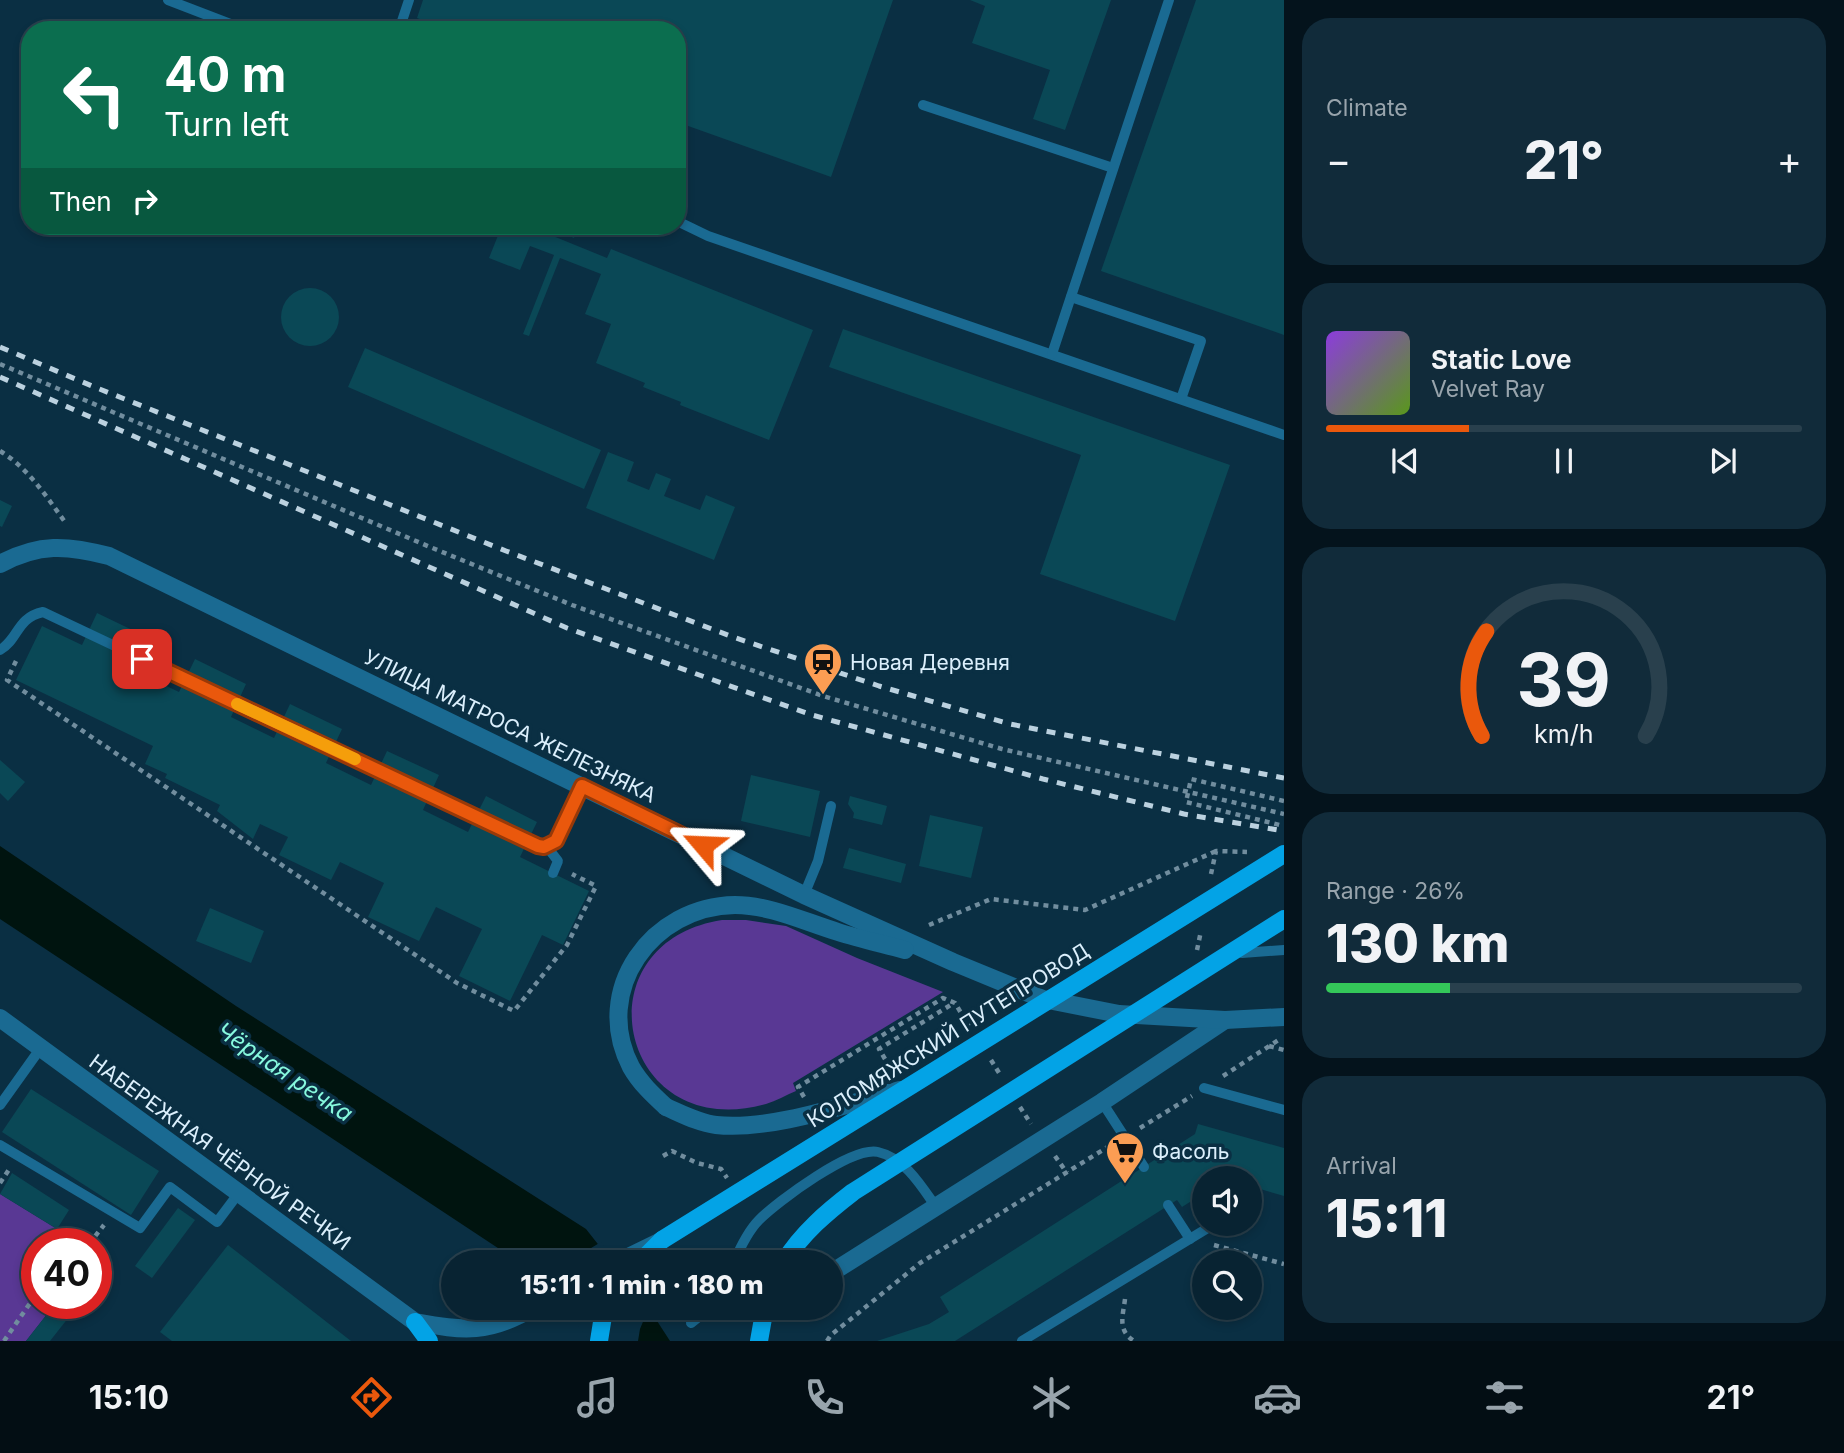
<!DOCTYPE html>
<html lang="en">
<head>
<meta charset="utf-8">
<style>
  body { margin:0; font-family:Inter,sans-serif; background:#112b3a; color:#f1f3f6; height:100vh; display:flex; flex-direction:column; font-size:26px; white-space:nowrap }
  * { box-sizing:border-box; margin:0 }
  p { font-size:23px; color:#98a4ac }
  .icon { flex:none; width:38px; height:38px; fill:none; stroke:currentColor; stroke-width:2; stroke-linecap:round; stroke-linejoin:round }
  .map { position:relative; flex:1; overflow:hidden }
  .side { display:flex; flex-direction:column; gap:18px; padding:18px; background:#04131c; width:560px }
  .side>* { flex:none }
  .hud { position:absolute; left:21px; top:21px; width:665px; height:214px; border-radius:28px; box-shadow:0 4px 10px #0003,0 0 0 2px #29404d; background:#0b6e4f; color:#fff; overflow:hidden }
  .fabs { position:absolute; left:1192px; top:1166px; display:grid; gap:14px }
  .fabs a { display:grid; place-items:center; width:70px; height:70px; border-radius:50%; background:#082332; box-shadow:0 4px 10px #0003,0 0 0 2px #29404d; font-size:35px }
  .speed { position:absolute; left:21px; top:1228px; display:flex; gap:14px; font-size:35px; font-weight:700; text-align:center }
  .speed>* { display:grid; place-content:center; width:91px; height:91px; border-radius:50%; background:#082332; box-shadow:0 4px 10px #0003,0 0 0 2px #29404d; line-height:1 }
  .speed .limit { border:10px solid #d22; background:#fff; color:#111 }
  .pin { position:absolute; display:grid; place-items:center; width:60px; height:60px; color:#fff; margin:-30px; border-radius:14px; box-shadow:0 4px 10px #0006 }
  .me { position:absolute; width:77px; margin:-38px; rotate:296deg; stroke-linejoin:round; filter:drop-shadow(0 0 5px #0008) }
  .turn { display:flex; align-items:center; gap:24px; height:147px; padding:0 28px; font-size:32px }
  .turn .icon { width:91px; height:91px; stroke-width:2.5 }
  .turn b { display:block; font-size:49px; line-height:60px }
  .then { display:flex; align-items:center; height:66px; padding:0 28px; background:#0003; gap:14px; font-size:26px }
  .big { font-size:52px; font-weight:800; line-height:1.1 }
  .side .tile { flex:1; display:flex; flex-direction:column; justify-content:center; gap:10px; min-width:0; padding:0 24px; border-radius:28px; background:#112b3a }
  .side .dial { align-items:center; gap:0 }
  .dial svg { height:182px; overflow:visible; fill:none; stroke:#29404d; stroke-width:7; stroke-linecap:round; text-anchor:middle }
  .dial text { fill:#f1f3f6; stroke:none }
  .song { display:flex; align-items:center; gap:21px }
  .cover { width:84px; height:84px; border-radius:10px; background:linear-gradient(135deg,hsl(270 70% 55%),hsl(90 70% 35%)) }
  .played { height:7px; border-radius:4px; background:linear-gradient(90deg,#ea580c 30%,#29404d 30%) }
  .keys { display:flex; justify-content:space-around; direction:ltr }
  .heat { display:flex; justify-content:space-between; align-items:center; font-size:38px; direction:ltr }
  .charge { height:10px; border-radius:5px; background:linear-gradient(90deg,#34c759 26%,#29404d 0) }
  .trip { position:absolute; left:441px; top:1250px; width:402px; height:70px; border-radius:35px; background:#082332; box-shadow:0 4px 10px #0003,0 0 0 2px #29404d; font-weight:800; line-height:70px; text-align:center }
  .menu { display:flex; height:112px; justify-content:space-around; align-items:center; background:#030e14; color:#98a4ac }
  .menu .icon { width:49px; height:49px }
  .menu .selected { color:#ea580c }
  .menu b { font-size:32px; color:#f1f3f6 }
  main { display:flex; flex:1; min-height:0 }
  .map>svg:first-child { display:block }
  .green { fill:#593894 }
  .water { fill:#00140f }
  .pier { fill:#0a2f43 }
  .building { fill:#0a4856 }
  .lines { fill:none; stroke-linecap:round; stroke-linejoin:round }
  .path { stroke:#718d9e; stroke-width:4.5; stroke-dasharray:5 5; stroke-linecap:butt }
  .service { stroke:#1a6a92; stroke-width:10 }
  .minor { stroke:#1a6a92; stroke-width:18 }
  .tertiary { stroke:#1a6a92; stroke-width:18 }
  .primary { stroke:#03a3e6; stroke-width:18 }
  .rail { stroke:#bbd1df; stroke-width:5; stroke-dasharray:9 9; stroke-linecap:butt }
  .tertiary-bridge { stroke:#1a6a92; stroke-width:18 }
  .primary-bridge { stroke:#03a3e6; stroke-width:18 }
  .route-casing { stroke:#983908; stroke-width:18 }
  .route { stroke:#ea580c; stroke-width:12 }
  .slow { stroke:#f59e0b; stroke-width:12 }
  .labels { text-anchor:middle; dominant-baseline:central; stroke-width:7; stroke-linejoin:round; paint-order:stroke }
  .poi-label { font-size:21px; fill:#dbeffc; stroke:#0a2f43; text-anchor:start }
  .street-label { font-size:21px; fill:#dbeffc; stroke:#0a2f43 }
  .water-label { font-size:23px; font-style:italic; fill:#87f9de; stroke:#0a2f43 }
</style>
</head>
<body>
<main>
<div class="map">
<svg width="1284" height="1341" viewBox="0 0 1284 1341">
  <rect width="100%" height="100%" fill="#0a2f43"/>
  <!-- green -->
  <g class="green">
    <path d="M722,920h24l40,6 71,32 86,34 -150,91 3,8c-10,4 -20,10 -30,13 -147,41 -190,-161 -44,-184z"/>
    <path d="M0,1194l57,35 18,15h-38v60h18l-29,37h-26z"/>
  </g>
  <!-- water -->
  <g class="water">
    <path d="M0,846l236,160 350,223 26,33h-93l-519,-343z"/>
    <path d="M648,1307l22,34h-76z"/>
  </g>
  <!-- pier -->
  <g class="pier">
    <path d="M601,1242l14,20h-47z"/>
    <path d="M563,1307h86l-9,22 -2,12h-48z"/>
  </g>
  <!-- building -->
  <g class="building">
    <path d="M423,0h470l-62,177 -154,-55v-92h-236l1,-3 -25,-9z"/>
    <path d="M970,0h141l-46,130 -32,-11 17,-49 -78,-27 13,-37z"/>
    <path d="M1196,0h88v335l-183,-64z"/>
    <path d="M522,226l20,6 3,-6h15l16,6 -2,6 -19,-8 -2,6 54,22 4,-9 202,81 -44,110 -89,-35 1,-3 -38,-15 2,-4 -49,-20 15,-39 -26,-10 16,-40 -41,-16 -31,78 -6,-2 31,-79 -24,-9 -10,24 -31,-12 12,-30 17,7z"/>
    <circle cx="310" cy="317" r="29"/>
    <path d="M843,329l387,136 -55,156 -135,-47 41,-119 -252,-88z"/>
    <path d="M365,348l236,102 -17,39 -236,-102z"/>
    <path d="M608,452l26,10 -7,19 22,9 7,-17 15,6 -7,17 36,14 6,-15 29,12 -21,53 -128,-52z"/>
    <path d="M0,500l12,6 -10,21 -2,-1z"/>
    <path d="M97,613l52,25 -16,32 46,22 16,-33 51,25 -15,33 43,21 16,-34 52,25 -16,34 45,22 16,-34 52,24 -16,35 45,22 18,-36 51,26 -17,35 69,34 -26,54 -21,-10 -32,66 -51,-25 23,-47 -46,-22 -17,34 -51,-24 16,-34 -44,-21 -9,18 -52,-25 9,-18 -28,-13 -7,15 -36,-28 3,-6 -55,-27 2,-4 -22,-10 8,-18 -137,-66 26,-54 40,19z"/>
    <path d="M0,760l25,22 -17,19 -8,-8z"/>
    <path d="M751,775l69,16 -10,46 -69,-16z"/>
    <path d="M850,796l37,10 -5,19 -29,-7 1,-5 -6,-9z"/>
    <path d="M930,815l53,12 -12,51 -52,-12z"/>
    <path d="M849,848l57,16 -5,19 -58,-15z"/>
    <path d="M210,908l54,23 -13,32 -55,-22z"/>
    <path d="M31,1089l128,82 -28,44 -129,-83z"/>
    <path d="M1198,1124l86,24v48l-34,-10v-8h-46v5l-8,5 5,7 -19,12 -5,-7 -222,141h-78l52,-17 20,-12 -9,-15 255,-163z"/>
    <path d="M12,1173l57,37 -12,19 -57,-35z"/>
    <path d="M178,1208l17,12 -43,58 -17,-12z"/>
    <path d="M228,1245l123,96h-179l-12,-9z"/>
    <path d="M55,1304h16l5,4 -26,33h-24z"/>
  </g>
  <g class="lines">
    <!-- path -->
    <g class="path">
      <path d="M0,364l430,183 142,58 251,91 179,53 282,65"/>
      <path d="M0,451c28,17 46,45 65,71"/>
      <path d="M16,661l-9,19 450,303 57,28 53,-66 29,-59 -24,-12"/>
      <path d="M1284,801l-93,-22 -5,23 98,24"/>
      <path d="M1211,874l5,-23 31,1"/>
      <path d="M929,925l62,-26 94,11 131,-59"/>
      <path d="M1197,950l4,-19"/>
      <path d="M1269,1046l15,4"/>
      <path d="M885,1059l-6,-10 75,-46"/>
      <path d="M991,1060l10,16"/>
      <path d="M1223,1076l57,-37"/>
      <path d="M804,1097l-6,-10 145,-89 12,5 14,23"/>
      <path d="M1020,1107l11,17"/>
      <path d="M1140,1128l52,-32"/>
      <path d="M663,1156l9,-5 25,12 24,6 6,9"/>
      <path d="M1055,1156l12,17"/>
      <path d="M0,1183l10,-15"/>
      <path d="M89,1244l15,-19"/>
      <path d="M1214,1245l70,19"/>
      <path d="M687,1262l1,-1"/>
      <path d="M1125,1299c-2,17 -8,31 9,42"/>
      <path d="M4,1341l33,-48"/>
      <path d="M827,1341l4,-6 89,-72 191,-118"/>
    </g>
    <!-- service -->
    <g class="service">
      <path d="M168,0l78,30"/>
      <path d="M399,30l10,-30"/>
      <path d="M923,105l190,63"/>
      <path d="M677,221l31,15 576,199"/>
      <path d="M1071,297l130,44 -20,58"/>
      <path d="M1052,354l117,-354"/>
      <path d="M0,650c19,-11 16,-32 43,-38l495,234 6,1 12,-6 26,-55"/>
      <path d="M552,844l-1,8 7,9 -5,12"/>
      <path d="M804,895l14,-34 13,-55"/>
      <path d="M1242,953l42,-3"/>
      <path d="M1204,1088l80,22"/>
      <path d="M1102,1102l42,65"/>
      <path d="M0,1105l40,-56"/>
      <path d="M0,1145l140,83 30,-41 47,35 21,-28"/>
      <path d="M1168,1205l22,34"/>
      <path d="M734,1262c6,-14 14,-31 25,-42 19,-19 93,-74 119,-68 27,6 44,35 58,55"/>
      <path d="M691,1323l20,-16"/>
      <path d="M1022,1341l194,-118"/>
    </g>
    <!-- minor -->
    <path class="minor" d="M831,1273l271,-171 123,-82"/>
    <!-- tertiary -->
    <g class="tertiary">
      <path d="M0,564c39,-21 67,-19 109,-8l695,339 149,67 90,37 76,15 106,6 59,-3"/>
      <path d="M0,1018l415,304c49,9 74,12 119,-15"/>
      <path d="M666,1107c-13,-12 -26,-24 -35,-40 -40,-77 21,-161 104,-162 35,0 70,17 103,27 22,7 45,12 67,18"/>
      <path d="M618,1262l41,-20"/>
    </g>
    <!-- primary -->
    <g class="primary">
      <path d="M640,1262l22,-22"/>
      <path d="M415,1322l14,19"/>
      <path d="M599,1341l4,-25 4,-9"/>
      <path d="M759,1341l6,-34"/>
    </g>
    <!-- rail -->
    <g class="rail">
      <path d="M0,347l92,39 414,165 227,86 146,49 131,38 274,54"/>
      <path d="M0,377l567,251 245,87 231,64 141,35 100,17"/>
    </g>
    <!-- tertiary-bridge -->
    <path class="tertiary-bridge" d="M666,1107c16,7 33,16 50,18 55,6 130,-21 184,-35"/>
    <!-- primary-bridge -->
    <g class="primary-bridge">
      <path d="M662,1240l622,-386"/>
      <path d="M784,1262c18,-29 43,-50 69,-70l431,-273"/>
    </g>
  </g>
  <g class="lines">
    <defs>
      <path id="route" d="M142,659l396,187 6,1 12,-6 26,-55 121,59"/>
    </defs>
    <!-- route casing -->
    <use href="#route" class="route-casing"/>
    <!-- route -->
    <use href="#route" class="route"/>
    <!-- slow -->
    <path class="slow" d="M237,704l118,55"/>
  </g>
  <!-- icons -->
  <defs>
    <symbol id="station-pin" viewBox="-11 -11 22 30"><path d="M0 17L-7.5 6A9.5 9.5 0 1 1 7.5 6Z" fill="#fc9d53" stroke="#0a2f43"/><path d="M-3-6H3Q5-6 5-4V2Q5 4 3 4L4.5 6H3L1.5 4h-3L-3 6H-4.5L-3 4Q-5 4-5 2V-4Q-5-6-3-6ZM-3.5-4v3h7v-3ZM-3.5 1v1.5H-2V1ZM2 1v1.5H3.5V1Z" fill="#111"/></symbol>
    <symbol id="supermarket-pin" viewBox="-11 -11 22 30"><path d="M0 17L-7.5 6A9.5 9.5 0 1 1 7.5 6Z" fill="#fc9d53" stroke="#0a2f43"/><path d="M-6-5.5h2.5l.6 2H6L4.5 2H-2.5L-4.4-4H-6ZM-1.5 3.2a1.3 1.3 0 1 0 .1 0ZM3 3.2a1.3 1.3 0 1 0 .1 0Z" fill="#111"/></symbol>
  </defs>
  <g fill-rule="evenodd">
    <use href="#station-pin" x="801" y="640" width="44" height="60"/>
    <use href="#supermarket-pin" x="1103" y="1129" width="44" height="60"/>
  </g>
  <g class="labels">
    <!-- poi labels -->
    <g class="poi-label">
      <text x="850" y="662">Новая Деревня</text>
      <text x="1152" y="1151">Фасоль</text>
    </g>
    <!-- street labels -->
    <g class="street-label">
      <text transform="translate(510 726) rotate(26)">УЛИЦА МАТРОСА ЖЕЛЕЗНЯКА</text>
      <text transform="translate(948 1035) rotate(-32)">КОЛОМЯЖСКИЙ ПУТЕПРОВОД</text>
      <text transform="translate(220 1152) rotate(36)">НАБЕРЕЖНАЯ ЧЁРНОЙ РЕЧКИ</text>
    </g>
    <!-- water labels -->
    <g class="water-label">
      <text transform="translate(285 1072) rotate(34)">Чёрная речка</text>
    </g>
  </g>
</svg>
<div class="fabs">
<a><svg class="icon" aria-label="sound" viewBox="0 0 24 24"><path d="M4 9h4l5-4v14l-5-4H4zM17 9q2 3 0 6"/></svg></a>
<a><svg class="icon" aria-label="search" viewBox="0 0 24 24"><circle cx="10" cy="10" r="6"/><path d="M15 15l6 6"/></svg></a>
</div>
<div class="speed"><div class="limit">40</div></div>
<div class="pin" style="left:142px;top:659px;background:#d93025"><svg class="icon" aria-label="arrive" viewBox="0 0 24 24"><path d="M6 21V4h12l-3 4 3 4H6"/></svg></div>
<svg class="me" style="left:703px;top:845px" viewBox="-20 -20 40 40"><path d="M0-17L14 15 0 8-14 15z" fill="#ea580c" stroke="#fff" stroke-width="4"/></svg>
<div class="trip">15:11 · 1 min · 180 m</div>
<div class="hud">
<div class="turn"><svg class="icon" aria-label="left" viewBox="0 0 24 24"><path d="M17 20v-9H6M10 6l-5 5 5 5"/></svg><div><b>40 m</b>Turn left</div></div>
<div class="then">Then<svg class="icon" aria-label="right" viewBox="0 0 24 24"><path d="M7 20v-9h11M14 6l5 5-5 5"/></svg></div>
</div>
</div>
<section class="side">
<div class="tile"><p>Climate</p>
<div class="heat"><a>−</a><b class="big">21°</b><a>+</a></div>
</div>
<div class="tile">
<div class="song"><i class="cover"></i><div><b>Static Love</b><p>Velvet Ray</p></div></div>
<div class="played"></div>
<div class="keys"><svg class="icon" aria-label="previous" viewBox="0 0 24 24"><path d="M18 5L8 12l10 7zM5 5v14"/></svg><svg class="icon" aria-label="pause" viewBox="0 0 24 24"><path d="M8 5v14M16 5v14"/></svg><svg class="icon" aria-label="next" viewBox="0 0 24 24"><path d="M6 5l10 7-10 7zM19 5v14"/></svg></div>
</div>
<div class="tile dial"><svg viewBox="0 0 100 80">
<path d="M14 69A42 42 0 1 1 86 69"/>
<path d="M14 69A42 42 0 0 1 16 23" stroke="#ea580c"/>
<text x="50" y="56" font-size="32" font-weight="700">39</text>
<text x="50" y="72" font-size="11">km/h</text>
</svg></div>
<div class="tile"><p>Range · 26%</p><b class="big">130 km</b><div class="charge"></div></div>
<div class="tile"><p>Arrival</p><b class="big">15:11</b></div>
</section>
</main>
<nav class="menu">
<b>15:10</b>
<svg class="icon selected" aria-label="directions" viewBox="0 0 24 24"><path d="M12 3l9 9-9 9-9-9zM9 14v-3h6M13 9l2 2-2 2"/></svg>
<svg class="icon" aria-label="music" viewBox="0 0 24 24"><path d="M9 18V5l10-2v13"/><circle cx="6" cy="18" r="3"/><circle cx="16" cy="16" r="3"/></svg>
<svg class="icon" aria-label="phone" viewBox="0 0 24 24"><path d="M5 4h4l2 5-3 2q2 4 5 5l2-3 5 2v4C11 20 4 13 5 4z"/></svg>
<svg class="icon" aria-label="climate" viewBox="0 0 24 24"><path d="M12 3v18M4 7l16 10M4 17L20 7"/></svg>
<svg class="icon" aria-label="car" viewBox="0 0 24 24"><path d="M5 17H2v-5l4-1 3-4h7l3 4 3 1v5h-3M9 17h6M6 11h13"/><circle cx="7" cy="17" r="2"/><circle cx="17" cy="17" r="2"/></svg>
<svg class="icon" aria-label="filters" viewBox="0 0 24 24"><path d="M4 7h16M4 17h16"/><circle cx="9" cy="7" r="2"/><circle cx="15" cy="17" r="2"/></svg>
<b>21°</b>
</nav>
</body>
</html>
